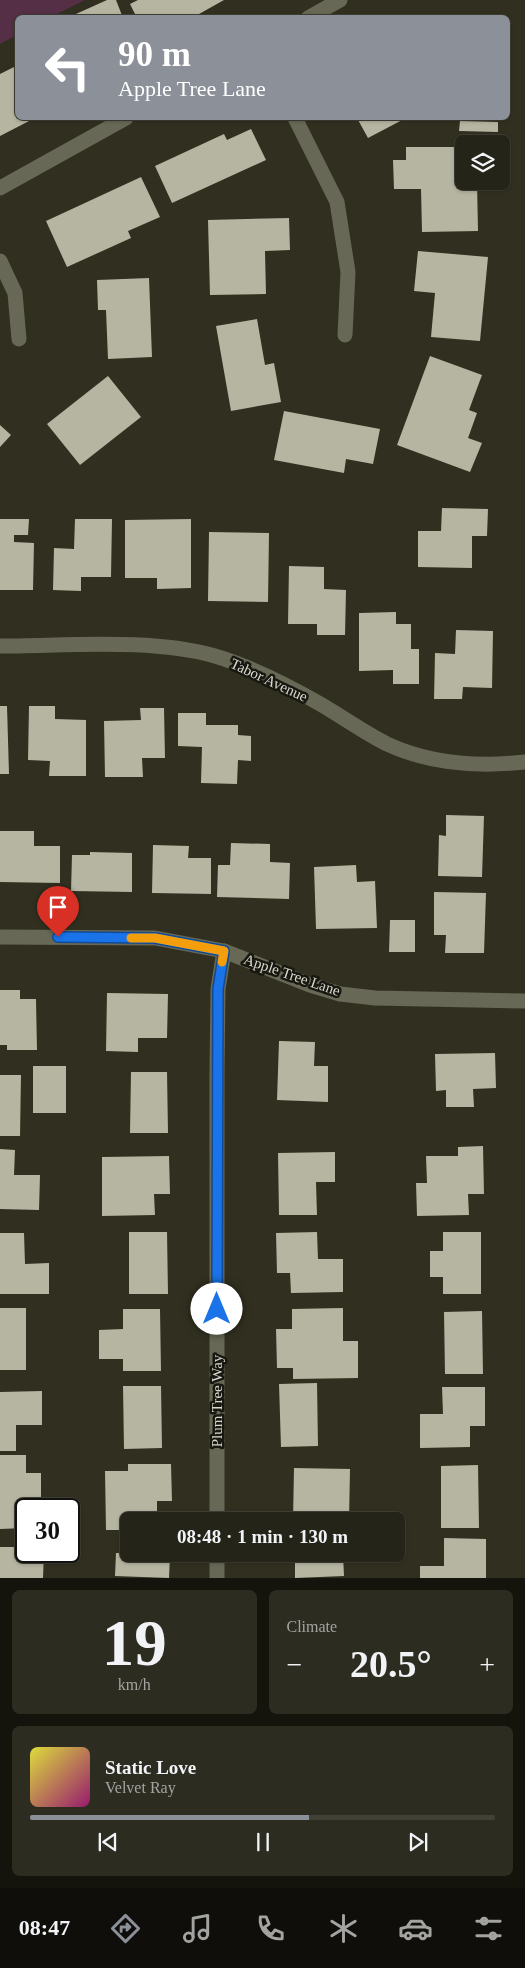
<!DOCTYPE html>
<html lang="en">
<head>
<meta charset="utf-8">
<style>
  body { margin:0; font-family:"Times New Roman",serif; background:#2d2c21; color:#f1f3f6; height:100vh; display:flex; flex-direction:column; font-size:19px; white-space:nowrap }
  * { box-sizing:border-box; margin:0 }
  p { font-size:16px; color:#a3a4a2 }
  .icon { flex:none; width:28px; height:28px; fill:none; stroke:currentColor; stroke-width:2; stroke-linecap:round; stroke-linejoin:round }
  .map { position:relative; height:1578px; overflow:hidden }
  .side { display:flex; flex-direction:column; gap:12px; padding:12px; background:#14140d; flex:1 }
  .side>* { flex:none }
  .hud { position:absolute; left:15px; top:15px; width:495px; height:105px; border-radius:8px; box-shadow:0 1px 4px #0004,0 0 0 1px #424137; background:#8c9099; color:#fff; overflow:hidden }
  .buttons { position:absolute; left:455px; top:135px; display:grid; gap:10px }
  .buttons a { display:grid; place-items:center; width:55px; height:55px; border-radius:8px; background:#252418; box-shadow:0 1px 4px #0004,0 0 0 1px #424137; font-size:25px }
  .speed { position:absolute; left:15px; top:1498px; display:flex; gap:10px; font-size:25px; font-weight:700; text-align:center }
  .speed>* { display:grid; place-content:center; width:65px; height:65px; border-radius:50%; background:#252418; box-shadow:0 1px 4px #0004,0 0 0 1px #424137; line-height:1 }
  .speed .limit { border:2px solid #111; border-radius:8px; background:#fff; color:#111 }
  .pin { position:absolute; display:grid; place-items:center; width:42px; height:42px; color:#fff; margin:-51px -21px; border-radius:50% 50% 50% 0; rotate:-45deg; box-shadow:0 0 5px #0007 }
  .pin .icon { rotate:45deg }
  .me { position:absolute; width:55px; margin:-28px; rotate:0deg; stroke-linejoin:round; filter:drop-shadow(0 0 4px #0008) }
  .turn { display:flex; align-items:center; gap:18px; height:105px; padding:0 20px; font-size:22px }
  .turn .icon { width:65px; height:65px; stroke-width:2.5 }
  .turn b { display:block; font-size:35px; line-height:42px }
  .big { font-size:38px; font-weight:700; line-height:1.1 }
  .side .tile { flex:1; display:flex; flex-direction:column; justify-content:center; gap:8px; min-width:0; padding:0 18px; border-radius:8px; background:#2d2c21 }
  .side .dial { align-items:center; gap:0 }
  .dial b { font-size:65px; line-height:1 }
  .song { display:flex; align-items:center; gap:15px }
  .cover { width:60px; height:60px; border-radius:8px; background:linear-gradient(135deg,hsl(60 70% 55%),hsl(320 70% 35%)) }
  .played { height:5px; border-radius:2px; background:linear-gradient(90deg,#8c9099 60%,#424137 60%) }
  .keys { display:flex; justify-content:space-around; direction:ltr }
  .heat { display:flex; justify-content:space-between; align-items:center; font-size:28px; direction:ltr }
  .side .tiles { flex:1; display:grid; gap:12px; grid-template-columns:1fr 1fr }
  .tile:last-child { grid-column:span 2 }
  .trip { position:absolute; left:120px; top:1512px; width:285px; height:50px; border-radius:8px; background:#252418; box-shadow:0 1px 4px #0004,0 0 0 1px #424137; font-weight:700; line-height:50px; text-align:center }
  .tabs { display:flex; height:80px; justify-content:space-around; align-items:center; background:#0f0e0a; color:#a3a4a2 }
  .tabs .icon { width:35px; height:35px }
  .tabs .on { color:#8c9099 }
  .tabs b { font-size:22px; color:#f1f3f6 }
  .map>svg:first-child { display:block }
  .green { fill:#542f45 }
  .building { fill:#b5b5a1 }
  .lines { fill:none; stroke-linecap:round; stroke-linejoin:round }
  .minor { stroke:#686856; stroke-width:15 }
  .route-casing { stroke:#114b97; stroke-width:12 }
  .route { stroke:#1a73e8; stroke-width:9 }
  .slow { stroke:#f59e0b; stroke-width:9 }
  .labels { text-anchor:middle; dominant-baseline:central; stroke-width:5; stroke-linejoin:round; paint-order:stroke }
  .street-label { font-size:15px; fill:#d8d8ce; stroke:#181811 }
</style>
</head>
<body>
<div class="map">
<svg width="525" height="1578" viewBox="0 0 525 1578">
  <rect width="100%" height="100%" fill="#313020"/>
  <!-- green -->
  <path class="green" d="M0,0h85l-34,17 -33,1 -1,17 -17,9z"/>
  <!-- building -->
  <g class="building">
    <path d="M107,0h9l7,18h-56z"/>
    <path d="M138,0h86l-32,18h-55l-7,-14z"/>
    <path d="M18,65v53h17l-35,18v-62z"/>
    <path d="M357,118h49l-38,20z"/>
    <path d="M460,121l38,1v10l-39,-1z"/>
    <path d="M251,129l15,31 -94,43 -17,-37 69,-32 3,6z"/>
    <path d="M406,147h56l2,34h13l1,50 -56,1 -1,-43h-27l-1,-29h13z"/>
    <path d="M141,177l19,40 -32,14 3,7 -64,29 -21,-46z"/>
    <path d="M289,218l1,32 -25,1 1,43 -56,1 -2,-75z"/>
    <path d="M418,251l70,6 -8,84 -49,-4 4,-44 -21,-2z"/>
    <path d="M149,278l3,79 -44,2 -2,-49h-8l-1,-30z"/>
    <path d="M257,319l8,46 9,-2 7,39 -50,9 -15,-85z"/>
    <path d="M430,356l52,19 -13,35 8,3 -9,25 14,5 -12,29 -73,-27z"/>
    <path d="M108,376l33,41 -61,48 -33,-41z"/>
    <path d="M284,411l96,18 -7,35 -27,-5 -2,14 -70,-13z"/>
    <path d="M0,425l11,10 -11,12z"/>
    <path d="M442,508l46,1 -1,27h-15v32l-54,-1v-36h23z"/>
    <path d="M0,519h29l-1,16h-14v7l20,1 -1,47h-33z"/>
    <path d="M75,519h37l-1,58h-30v14l-28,-1 1,-42 20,1z"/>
    <path d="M191,519v69l-34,1v-11h-32v-58z"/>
    <path d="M209,532l60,1 -1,69 -60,-1z"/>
    <path d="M289,566l35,1v22l22,1 -1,45h-28v-11h-29z"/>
    <path d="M396,612v12h15v25h8v35h-26v-14l-34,1v-58z"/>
    <path d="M456,630l37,1 -1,57 -29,-1 -1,12h-28l1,-46 20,1z"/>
    <path d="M0,706h7l2,68h-9z"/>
    <path d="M29,706h26v13l31,1v56h-37l1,-15 -22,-1z"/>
    <path d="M140,708h24l1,50h-23l1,19h-38l-1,-56 37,-1z"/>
    <path d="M178,713h28v12h32v10l13,1v25l-13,-1 -1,24 -36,-1 1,-36 -24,-1z"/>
    <path d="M446,815l38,1 -2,61 -44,-1 1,-41 7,1z"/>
    <path d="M0,831h34v15h26v37l-60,-1z"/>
    <path d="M231,843l39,1v18l20,1 -1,36 -72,-2 1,-32h12z"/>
    <path d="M153,845l36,1 -1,12h23v36l-59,-1z"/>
    <path d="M90,852l42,1v39l-61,-1 1,-36h18z"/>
    <path d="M356,865l1,17 18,-1 2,47 -61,1 -2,-62z"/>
    <path d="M434,892l52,1 -2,60h-39l1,-18h-12z"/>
    <path d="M390,920h25v32h-26z"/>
    <path d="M0,990h20v9h16l1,51h-30v-5h-7z"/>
    <path d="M107,993l61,1 -1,44h-29v14l-32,-1z"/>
    <path d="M279,1041l36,1 -1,24h14v36l-51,-2z"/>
    <path d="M495,1053l1,35 -23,1 1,18h-28v-17l-10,1 -1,-37z"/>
    <rect x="33" y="1066" width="33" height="47"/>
    <path d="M131,1072h36l1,61h-38z"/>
    <path d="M0,1075h21l-1,61h-20z"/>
    <path d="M483,1146l1,48h-16l1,21 -52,1 -1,-33h11l-1,-27h32v-9z"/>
    <path d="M0,1149l15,1 -1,25h26l-1,35 -39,-1z"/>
    <path d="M335,1152v30h-19l1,33h-38l-1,-62z"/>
    <path d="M169,1156l1,38h-16l1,21 -53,1v-59z"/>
    <path d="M129,1232h38l1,62h-39z"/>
    <path d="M317,1232l1,27h25v33l-52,1 -1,-20h-13l-1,-40z"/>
    <path d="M443,1232h38v62h-38v-17h-13v-26h13z"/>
    <path d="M0,1233h24l1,31 24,-1v31h-49z"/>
    <rect x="0" y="1308" width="26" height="62"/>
    <path d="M343,1308v33h15v37l-65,1v-11h-16l-1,-39h16v-20z"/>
    <path d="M123,1309h37l1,62h-38v-12h-24v-29l24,-1z"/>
    <path d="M482,1311l1,63h-38l-1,-62z"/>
    <path d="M317,1383l1,63 -37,1 -2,-63z"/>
    <path d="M123,1386h38l1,62 -38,1z"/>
    <path d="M442,1387h43v39h-15v21l-50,1v-34h23z"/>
    <path d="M42,1391v34h-26v26h-16v-59z"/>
    <path d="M0,1455h26v18h15v29h-14l-1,26 -26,1z"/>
    <path d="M128,1464h43l1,37h-15v20h-28v9h-23l-1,-59h23z"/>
    <path d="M478,1465l1,63h-38v-62z"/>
    <path d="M294,1468l56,1 -1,52h-56z"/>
    <path d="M444,1538l42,1v39h-66v-12h24z"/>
    <path d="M0,1547h26v4h18l-1,27h-43z"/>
    <path d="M116,1553l54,1 -1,24 -54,-2z"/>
    <path d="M295,1554h48l1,22 -49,2z"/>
  </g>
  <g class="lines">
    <!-- minor -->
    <g class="minor">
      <path d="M308,18l32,-18"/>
      <path d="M295,118l42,84 11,70 -3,63"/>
      <path d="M0,188l126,-70"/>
      <path d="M0,261l15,32 4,46"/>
      <path d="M0,646c66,0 152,-8 215,10 37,11 74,30 107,49 22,13 43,28 65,39 43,20 92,23 138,18"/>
      <path d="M0,937l155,1 69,13 86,34 30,9 35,4 150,3"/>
      <path d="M217,1521v-451l1,-81 6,-38"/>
      <path d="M217,1578v-24"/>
    </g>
  </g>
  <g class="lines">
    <defs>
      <path id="route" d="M58,937l97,1 69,13 -6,38 -1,320"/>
    </defs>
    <!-- route casing -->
    <use href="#route" class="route-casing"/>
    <!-- route -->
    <use href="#route" class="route"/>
    <!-- slow -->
    <path class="slow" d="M131,938h24l69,13 -2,11"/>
  </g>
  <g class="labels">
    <!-- street labels -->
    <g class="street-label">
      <text transform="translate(269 680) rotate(25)">Tabor Avenue</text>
      <text transform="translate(292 975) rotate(19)">Apple Tree Lane</text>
      <text transform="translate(217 1401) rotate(-90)">Plum Tree Way</text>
    </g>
  </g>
</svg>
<div class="buttons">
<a><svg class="icon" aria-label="layers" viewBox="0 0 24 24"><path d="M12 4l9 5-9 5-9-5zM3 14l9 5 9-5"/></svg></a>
</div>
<div class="speed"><div class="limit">30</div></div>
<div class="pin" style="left:58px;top:937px;background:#d93025"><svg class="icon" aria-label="arrive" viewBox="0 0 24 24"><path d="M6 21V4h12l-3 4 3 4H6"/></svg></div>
<svg class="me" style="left:217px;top:1309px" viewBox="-20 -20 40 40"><circle r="19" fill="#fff"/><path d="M0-13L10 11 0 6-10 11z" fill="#1a73e8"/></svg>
<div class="trip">08:48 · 1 min · 130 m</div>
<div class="hud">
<div class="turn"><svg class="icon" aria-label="left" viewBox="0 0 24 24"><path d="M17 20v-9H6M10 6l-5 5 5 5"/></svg><div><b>90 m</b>Apple Tree Lane</div></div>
</div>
</div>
<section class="side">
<div class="tiles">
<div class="tile dial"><b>19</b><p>km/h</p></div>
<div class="tile"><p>Climate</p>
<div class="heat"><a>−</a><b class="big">20.5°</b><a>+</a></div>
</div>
<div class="tile">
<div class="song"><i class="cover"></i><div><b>Static Love</b><p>Velvet Ray</p></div></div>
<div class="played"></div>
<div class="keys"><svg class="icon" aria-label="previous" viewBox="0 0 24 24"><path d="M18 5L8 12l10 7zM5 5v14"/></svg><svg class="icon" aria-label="pause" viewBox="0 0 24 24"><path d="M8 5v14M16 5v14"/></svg><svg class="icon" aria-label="next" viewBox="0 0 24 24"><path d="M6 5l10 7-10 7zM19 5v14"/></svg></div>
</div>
</div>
</section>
<nav class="tabs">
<b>08:47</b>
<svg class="icon on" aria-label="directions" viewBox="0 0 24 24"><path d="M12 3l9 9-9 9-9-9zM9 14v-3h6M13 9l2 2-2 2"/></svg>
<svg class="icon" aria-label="music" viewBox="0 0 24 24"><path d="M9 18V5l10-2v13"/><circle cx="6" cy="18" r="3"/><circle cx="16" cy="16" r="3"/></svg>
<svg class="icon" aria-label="phone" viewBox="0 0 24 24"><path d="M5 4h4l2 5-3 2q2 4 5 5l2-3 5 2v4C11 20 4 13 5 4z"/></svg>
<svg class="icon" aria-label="climate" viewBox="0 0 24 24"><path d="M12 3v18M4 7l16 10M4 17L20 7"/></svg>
<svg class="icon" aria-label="car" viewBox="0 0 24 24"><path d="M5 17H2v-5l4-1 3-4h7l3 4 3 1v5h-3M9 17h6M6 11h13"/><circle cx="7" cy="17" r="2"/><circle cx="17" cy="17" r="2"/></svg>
<svg class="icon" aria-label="filters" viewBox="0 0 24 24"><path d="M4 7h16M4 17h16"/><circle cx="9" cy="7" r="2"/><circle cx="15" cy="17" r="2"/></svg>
</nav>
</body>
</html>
